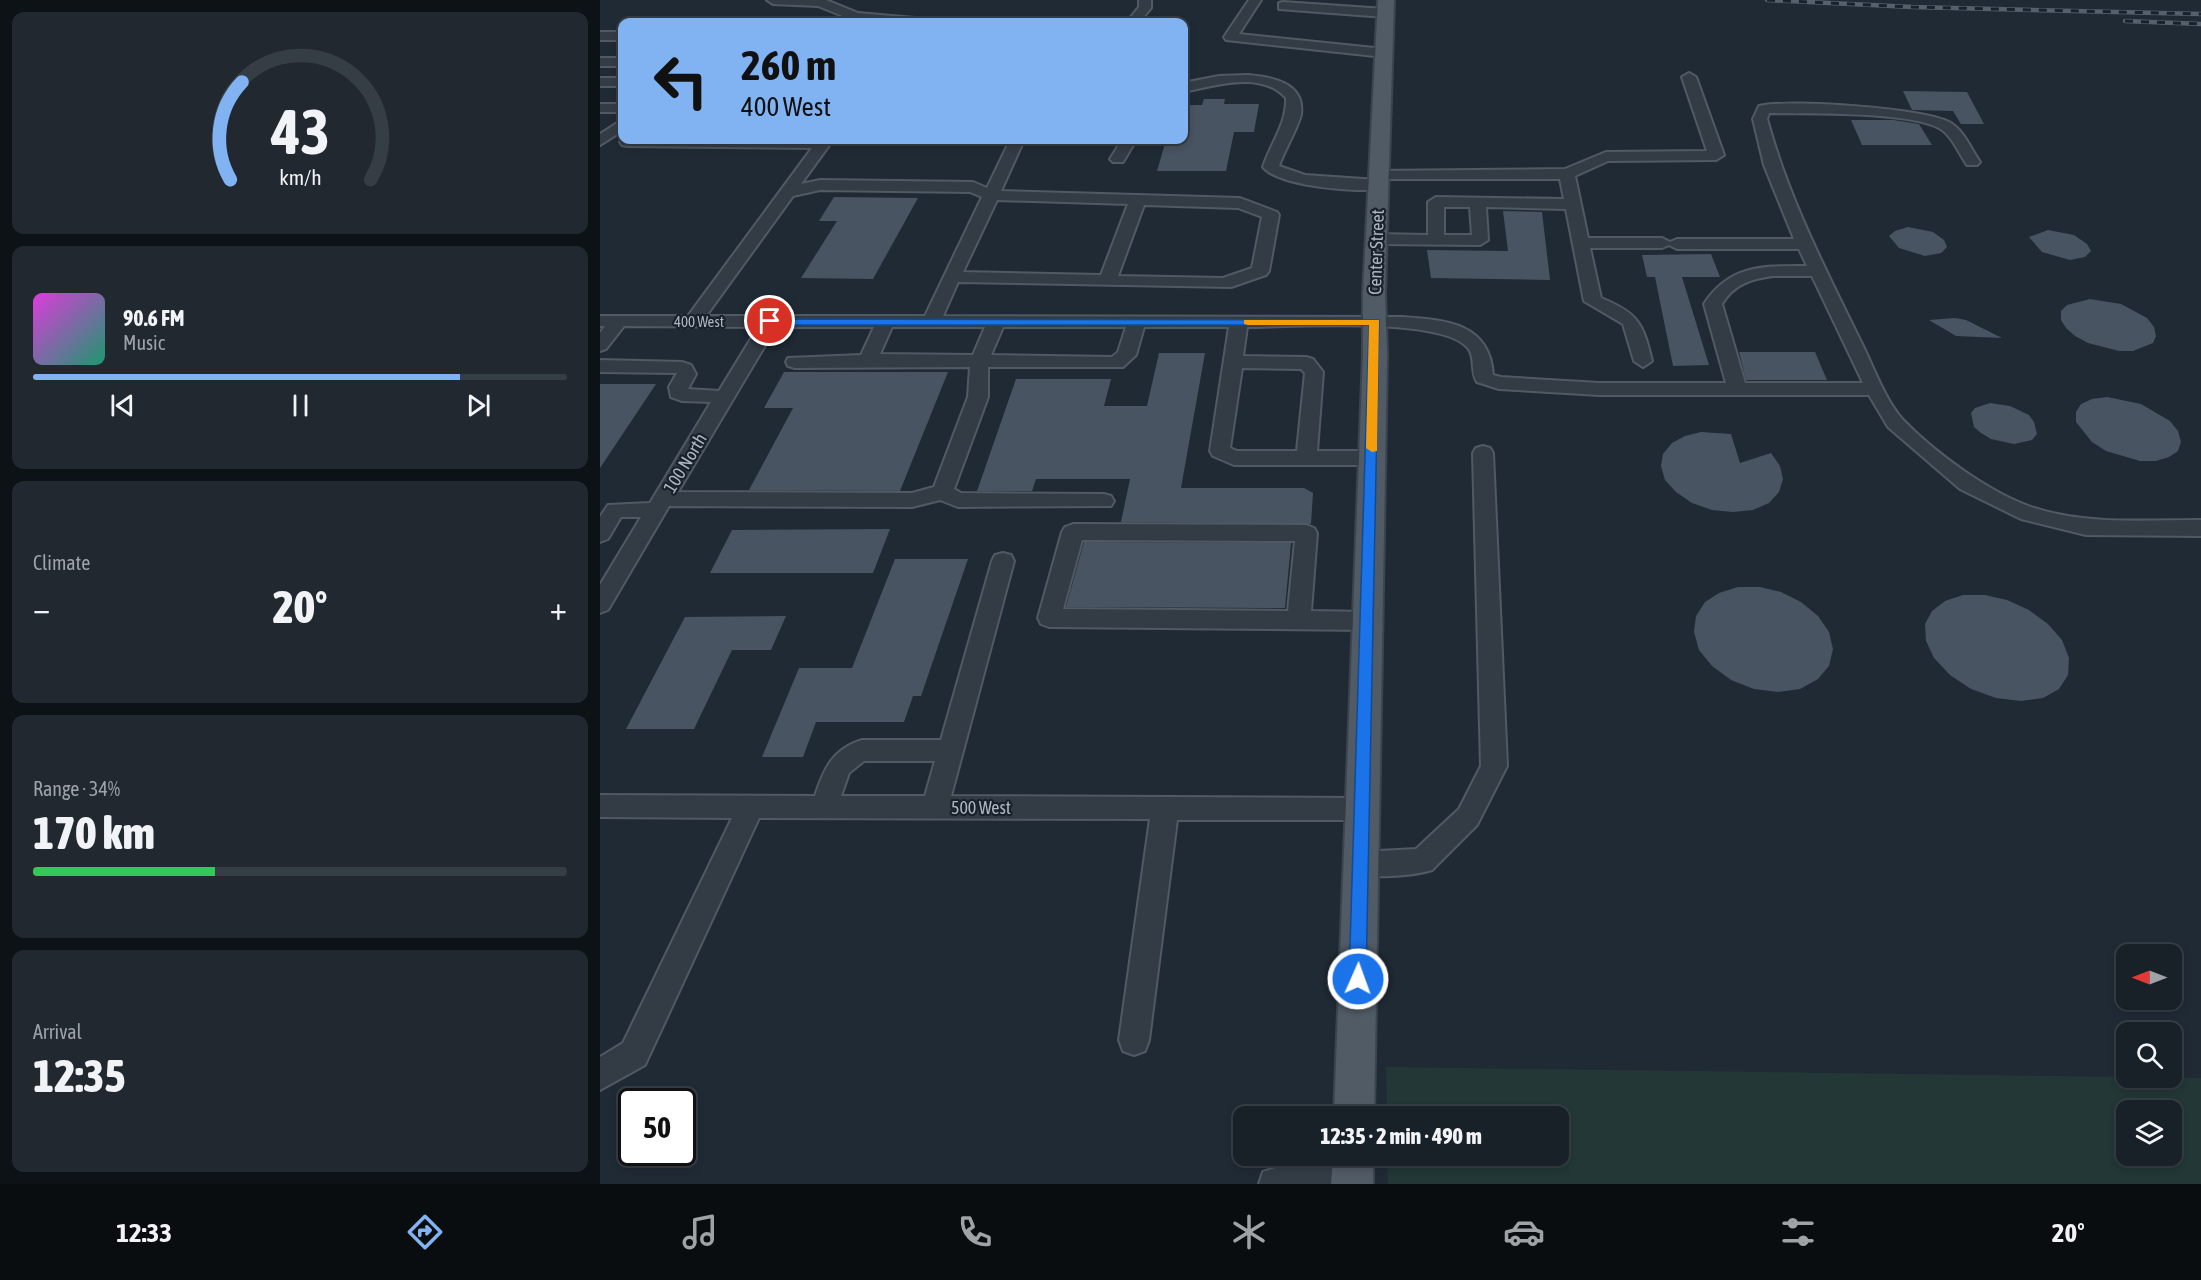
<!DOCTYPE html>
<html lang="en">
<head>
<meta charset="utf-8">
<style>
  body { margin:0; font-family:"Asap Condensed",sans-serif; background:#212830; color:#f1f3f6; height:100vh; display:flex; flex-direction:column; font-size:22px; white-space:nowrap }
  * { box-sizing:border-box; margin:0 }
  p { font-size:20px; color:#9fa3a8 }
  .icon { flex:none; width:33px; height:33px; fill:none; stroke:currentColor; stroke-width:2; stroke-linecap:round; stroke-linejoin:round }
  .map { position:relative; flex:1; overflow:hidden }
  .drawer { display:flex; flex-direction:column; gap:12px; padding:12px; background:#0d1216; width:600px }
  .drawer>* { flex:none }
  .banner { position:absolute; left:18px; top:18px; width:570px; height:126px; border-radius:12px; box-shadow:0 3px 9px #0003,0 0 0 2px #363e45; background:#81b3f3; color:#111; overflow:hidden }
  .needle { width:39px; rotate:270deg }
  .controls { position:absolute; left:1516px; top:944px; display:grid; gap:12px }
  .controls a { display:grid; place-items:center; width:66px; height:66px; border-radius:12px; background:#182028; box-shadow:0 3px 9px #0003,0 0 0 2px #363e45; font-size:30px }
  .speed { position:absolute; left:18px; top:1088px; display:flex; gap:12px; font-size:30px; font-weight:700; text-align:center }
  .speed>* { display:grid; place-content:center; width:78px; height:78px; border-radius:50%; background:#182028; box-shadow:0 3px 9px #0003,0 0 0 2px #363e45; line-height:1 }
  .speed .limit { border:3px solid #111; border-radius:9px; background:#fff; color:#111 }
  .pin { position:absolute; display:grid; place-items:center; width:51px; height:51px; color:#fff; margin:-26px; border:3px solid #fff; border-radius:50%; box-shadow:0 2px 6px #0007 }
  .me { position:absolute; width:66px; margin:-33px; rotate:2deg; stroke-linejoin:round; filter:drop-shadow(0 0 4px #0008) }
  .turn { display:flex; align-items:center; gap:21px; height:126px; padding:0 24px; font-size:27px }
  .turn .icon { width:78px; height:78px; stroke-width:2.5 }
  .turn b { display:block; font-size:42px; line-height:51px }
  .big { font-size:45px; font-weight:800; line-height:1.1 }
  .drawer .tile { flex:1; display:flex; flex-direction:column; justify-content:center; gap:9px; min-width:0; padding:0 21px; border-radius:12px; background:#212830 }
  .drawer .dial { align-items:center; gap:0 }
  .dial svg { height:156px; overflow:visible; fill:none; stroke:#363e45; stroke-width:7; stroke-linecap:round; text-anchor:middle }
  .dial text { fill:#f1f3f6; stroke:none }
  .song { display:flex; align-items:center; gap:18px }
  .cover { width:72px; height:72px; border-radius:9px; background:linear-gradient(135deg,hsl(300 70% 55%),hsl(160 70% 35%)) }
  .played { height:6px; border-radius:3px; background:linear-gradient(90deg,#81b3f3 80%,#363e45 80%) }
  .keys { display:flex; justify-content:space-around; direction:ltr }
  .heat { display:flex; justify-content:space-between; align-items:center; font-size:33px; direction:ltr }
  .charge { height:9px; border-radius:4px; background:linear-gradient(90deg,#34c759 34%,#363e45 0) }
  .trip { position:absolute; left:633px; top:1106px; width:336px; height:60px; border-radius:12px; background:#182028; box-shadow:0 3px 9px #0003,0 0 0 2px #363e45; font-weight:800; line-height:60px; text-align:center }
  .dock { display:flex; height:96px; justify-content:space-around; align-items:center; background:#0a0d10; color:#9fa3a8 }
  .dock .icon { width:42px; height:42px }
  .dock .selected { color:#81b3f3 }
  .dock b { font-size:27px; color:#f1f3f6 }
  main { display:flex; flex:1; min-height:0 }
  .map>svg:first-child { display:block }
  .green { fill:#233737; fill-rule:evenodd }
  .building { fill:#485461 }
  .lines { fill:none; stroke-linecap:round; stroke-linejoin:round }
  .minor-casing { stroke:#505964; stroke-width:4 }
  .major-casing { stroke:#3c454f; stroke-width:4 }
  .minor { fill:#333c45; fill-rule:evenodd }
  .major { fill:#515b66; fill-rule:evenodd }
  .rail-casing { stroke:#55606c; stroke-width:4.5 }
  .rail { stroke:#19212a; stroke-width:3; stroke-dasharray:8; stroke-linecap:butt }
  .route { fill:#1a73e8; stroke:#114b97; stroke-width:1.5 }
  .slow { fill:#f59e0b }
  .labels { text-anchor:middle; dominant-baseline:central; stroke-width:4.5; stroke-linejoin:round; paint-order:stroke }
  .far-street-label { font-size:15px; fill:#adb6c3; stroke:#19212a }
  .street-label { font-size:18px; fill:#adb6c3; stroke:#19212a }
</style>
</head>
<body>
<main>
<section class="drawer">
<div class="tile dial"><svg viewBox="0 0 100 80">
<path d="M14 69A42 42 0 1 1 86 69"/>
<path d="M14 69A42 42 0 0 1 20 19" stroke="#81b3f3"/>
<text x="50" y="56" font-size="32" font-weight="700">43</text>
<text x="50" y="72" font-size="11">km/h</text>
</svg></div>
<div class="tile">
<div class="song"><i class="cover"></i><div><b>90.6 FM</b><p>Music</p></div></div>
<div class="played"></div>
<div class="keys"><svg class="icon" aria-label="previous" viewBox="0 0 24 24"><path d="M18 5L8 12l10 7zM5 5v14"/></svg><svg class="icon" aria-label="pause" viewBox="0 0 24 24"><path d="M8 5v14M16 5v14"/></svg><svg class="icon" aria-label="next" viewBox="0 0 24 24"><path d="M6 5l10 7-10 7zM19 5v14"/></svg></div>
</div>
<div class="tile"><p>Climate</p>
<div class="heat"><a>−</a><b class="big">20°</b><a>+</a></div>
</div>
<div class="tile"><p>Range · 34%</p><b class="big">170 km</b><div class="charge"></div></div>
<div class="tile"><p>Arrival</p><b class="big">12:35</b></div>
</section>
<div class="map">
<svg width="1601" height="1184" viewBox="0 0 1601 1184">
  <rect width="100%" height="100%" fill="#202a35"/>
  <!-- green -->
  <path class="green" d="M786,1067l815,11v106h-813l-1,-29h171v-39h-171zM1527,1110h45v45h-45z"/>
  <!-- building -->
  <g class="building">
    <path d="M1303,91l64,1 17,32h-23l-8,-13 -41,-1z"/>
    <path d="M604,99h21l-1,5h35l-5,28h-20l-8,39h-69l9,-31h18v-35h18z"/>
    <path d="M1251,120h42l26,4 13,21h-70z"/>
    <path d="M234,197l84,1 -45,81 -72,-1 36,-57h-18z"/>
    <path d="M903,211l39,1 8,68 -119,-2 -4,-28 81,1z"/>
    <path d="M1308,227l25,5 11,8 3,7 -6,6 -16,3 -26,-8 -10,-12 6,-5z"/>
    <path d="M1448,230l26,5 13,9 4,7 -6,6 -15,3 -28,-8 -13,-15z"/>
    <path d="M1111,254l9,23h-38l27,88 -36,1 -18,-89h-8l-5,-22z"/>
    <path d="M1490,299l31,5 26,14 7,9 2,9 -3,7 -20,8h-14l-31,-8 -13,-7 -9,-8 -5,-8v-9l6,-6z"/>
    <path d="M1355,318l11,2 36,18 -46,-2 -27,-16z"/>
    <path d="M1139,352h76l12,28h-81z"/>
    <path d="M559,353h46l-24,135h123l9,5 -2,31 -190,-2 9,-43h-94l-4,12h-55l39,-112h95l-7,27h43z"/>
    <path d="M184,372h164l-48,119 -151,-1 44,-82h-29z"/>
    <path d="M0,384h56l-56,84z"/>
    <path d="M1507,397l34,7 29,17 8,10 3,11 -3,9 -9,6 -13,4h-16l-34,-10 -14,-9 -16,-20v-10l5,-8 11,-5z"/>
    <path d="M1390,403l20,3 19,9 5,7 3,12 -5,6 -18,4 -23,-5 -10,-6 -7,-6 -3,-14 4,-5z"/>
    <path d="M1101,432l30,2 9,29 31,-10 9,13 3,13 -4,13 -10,11 -16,7 -20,2 -21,-2 -20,-7 -16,-11 -11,-12 -4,-14 2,-12 9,-11 13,-7z"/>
    <path d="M290,529l-17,44h-163l22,-43z"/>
    <path d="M484,542l207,1 -6,65 -219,-1z"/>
    <path d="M295,559h73l-47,137h-8l-9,26h-88l-13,35h-41l37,-89h53z"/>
    <path d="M1138,587h22l21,5 20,10 17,14 11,16 4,17 -4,17 -11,13 -18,10 -22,3 -24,-3 -23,-9 -19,-14 -13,-16 -5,-18 2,-16 9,-14 14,-9z"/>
    <path d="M1363,595h22l22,5 22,10 19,14 14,16 7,18 -1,17 -9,14 -16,9 -22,3 -25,-3 -25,-9 -21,-14 -16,-17 -8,-17 -1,-17 7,-13 13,-10z"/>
    <path d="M186,616l-15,34h-39l-38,79h-68l59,-112z"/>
  </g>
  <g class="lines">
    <defs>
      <g id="minor">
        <path d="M167,0h59l32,13 57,5 6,4 -66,-1 -37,-15 -45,-2z"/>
        <path d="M539,0h12v8l-12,14h-12l12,-15z"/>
        <path d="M649,0h12l-22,34 145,15 7,4 -7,4 -158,-17 -2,-3z"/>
        <path d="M683,2l102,7 6,4 -6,4 -106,-8v-6z"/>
        <rect x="0" y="32" width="22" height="8"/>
        <rect x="0" y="58" width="22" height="8"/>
        <path d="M1089,73l7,4 28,78 -8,5 -108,1 -33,15 13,62h74l8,4 7,-3h117l-30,-74 -11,-46 6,-13c29,-7 163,2 190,16 14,7 22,27 31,40l-3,3h-10c-8,-11 -15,-30 -28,-37 -32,-17 -130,-14 -170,-15l-2,6c23,83 58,149 95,225 12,24 23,56 41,76 32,33 88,74 131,88 53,17 112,12 167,12v16l-115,-1 -65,-16 -61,-30 -72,-62 -19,-32h-270l-100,-6 -22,-7c-7,-10 -1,-24 -9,-34 -26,-32 -177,-21 -221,-21l-4,29 63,1 7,2 10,13 -6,79h55l7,2 3,5 -3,5 -7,2h-138l-21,-9 -3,-5 19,-124h-85l-8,28 -13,12h-135v30l-34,92 7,4 143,1 7,2 3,5 -3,5 -153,1 -18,-7 -28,7 -243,-1 -61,104 -8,3v-28l41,-68h-20l-13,22 -8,3v-25l8,-12 42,-2 61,-101 -29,-1 -11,-4 -2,-10 8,-14 -77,-1v-12l82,2 9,3 5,9 -8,15 31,2 39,-64 -134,-1 -18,23 -6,2v-18l5,-7h-5v-10h88l124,-168 -185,-2 -5,-1 -2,-3 2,-3 201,1 7,4 -29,40 19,-4 153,2 14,6 23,-48h14l-23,51 239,7 37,14 2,3 -10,56 -3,4 -35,12 -273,-5 -15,34 459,1c42,3 88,5 91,58l8,2 98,6h127l-22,-79c26,-40 60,-38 103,-38l-8,-17h-122l-8,-4 -7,3h-72l11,50c37,15 42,25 51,63l-9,6 -9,-6 -11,-37 -39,-23 -18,-92 -80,-2 2,33 -8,5 -104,-1 -8,-5 8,-5 52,1v-33l8,-5 128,2 -4,-20h-182l-8,-5 3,-3 192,-2 41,-17 101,-1 -25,-74zM220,190l150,2 12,5 -57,119h-219l87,-120zM397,200l131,4 -27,71 -138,-3zM544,205l94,3 24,9 -10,51 -29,10 -105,-2zM844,207h26l2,28h-28zM1173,276h39l51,107h-118l-23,-79c12,-20 29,-25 51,-28zM176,327h98l-13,28 -73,3 -2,4 2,4 7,2 175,-1 -2,30 -34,90 -22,6 -234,-1zM292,327h93l-12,28 -93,-1zM403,327h123l-8,25 -6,5 -121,-2zM642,368l59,1 4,4 -8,78h-60l-7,-3z"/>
        <path d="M648,75c24,2 57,8 53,39 -2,12 -17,37 -22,52l26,9 73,5 5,2 3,3 -3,3c-23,6 -105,-2 -120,-21 8,-24 24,-44 23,-69 -25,-28 -72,-12 -102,-6v-9l4,-1 31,-6z"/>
        <rect x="0" y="78" width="22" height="8"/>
        <rect x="0" y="104" width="22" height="8"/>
        <path d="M22,120v11l-22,14v-11z"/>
        <path d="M522,140h14l-13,22h-10l-3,-3z"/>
        <path d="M883,446l7,2 3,5 14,313 -30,59 -45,45c-18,6 -63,9 -81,3l-4,-9 4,-9 10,-3 55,-3 43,-40 22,-43 -8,-313 3,-5z"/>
        <path d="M473,524l233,1 8,3 3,5 -6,78 57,1 8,3 3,6 -3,6 -8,3 -319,-3 -8,-3 -3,-6 24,-86 3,-5zM482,540l213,1 -7,70 -225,-2z"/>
        <path d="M403,553l8,2 3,6 -63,235 411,2 9,3 4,8 -4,8 -9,3h-185l-28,220 -4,11 -11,4 -11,-4 -4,-11 31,-221 -391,-1 -114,247 -45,25v-33l23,-14 109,-225 -132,-1v-22l215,1c9,-28 18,-47 47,-56h79l51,-179 3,-6zM264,761h71l-10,35h-84l8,-23z"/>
        <path d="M675,1168h77l12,4 4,12h-109l4,-12z"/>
      </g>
      <g id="major">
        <path d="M778,0h16l-9,294 2,60 -13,762h-40l29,-762v-60z"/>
        <path d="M733,1155h40v29h-42z"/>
      </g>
    </defs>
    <!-- minor casing -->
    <use href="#minor" class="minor-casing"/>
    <!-- major casing -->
    <use href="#major" class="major-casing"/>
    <!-- minor -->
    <use href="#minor" class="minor"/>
    <!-- major -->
    <use href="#major" class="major"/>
    <defs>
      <g id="rail">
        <path d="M1167,0l145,7 289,7"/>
        <path d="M1525,21l76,3"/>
      </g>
    </defs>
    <!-- rail casing -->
    <use href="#rail" class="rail-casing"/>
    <!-- rail -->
    <use href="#rail" class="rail"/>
  </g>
  <!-- route -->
  <path class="route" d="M166,319l613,1 -13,659 -2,6 -6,2 -7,-2 -2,-6 20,-654h-599l-4,-1z"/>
  <!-- slow -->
  <path class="slow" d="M644,320h135l-2,131 -5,1 -6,-4 3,-123h-121l-4,-1z"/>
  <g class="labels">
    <!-- far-street labels -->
    <g class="far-street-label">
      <text x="99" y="321">400 West</text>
    </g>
    <!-- street labels -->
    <g class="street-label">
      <text transform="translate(776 252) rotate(-88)">Center Street</text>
      <text transform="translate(85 463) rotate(-59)">100 North</text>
      <text x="381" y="807">500 West</text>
    </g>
  </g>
</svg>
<div class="controls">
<a><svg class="needle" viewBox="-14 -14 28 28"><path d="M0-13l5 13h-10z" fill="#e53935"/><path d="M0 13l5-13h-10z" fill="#9fa3a8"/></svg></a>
<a><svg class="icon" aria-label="search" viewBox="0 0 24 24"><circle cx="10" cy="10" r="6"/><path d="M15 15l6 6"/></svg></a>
<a><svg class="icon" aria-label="layers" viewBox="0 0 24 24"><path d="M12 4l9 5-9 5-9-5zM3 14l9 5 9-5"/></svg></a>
</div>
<div class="speed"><div class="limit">50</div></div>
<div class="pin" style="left:170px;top:321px;background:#d93025"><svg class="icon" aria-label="arrive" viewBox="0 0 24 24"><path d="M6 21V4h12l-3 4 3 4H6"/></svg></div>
<svg class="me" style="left:758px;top:979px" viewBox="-20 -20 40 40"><circle r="17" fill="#1a73e8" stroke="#fff" stroke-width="3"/><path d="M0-11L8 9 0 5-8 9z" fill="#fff"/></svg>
<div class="trip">12:35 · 2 min · 490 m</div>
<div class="banner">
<div class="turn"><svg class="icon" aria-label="left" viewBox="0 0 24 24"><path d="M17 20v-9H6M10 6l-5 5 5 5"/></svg><div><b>260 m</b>400 West</div></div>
</div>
</div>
</main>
<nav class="dock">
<b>12:33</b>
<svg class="icon selected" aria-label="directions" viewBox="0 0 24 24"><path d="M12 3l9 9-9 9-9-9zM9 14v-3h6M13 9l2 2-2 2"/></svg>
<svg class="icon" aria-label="music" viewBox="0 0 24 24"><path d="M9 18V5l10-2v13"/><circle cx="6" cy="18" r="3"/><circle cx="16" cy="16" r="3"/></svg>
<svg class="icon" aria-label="phone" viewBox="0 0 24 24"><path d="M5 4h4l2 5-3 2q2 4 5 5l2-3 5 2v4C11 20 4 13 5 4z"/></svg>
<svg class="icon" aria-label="climate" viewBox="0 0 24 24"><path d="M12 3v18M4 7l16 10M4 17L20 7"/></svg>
<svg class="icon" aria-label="car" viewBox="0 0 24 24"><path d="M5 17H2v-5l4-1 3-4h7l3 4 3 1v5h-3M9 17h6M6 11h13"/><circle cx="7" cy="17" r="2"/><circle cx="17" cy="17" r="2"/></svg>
<svg class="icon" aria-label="filters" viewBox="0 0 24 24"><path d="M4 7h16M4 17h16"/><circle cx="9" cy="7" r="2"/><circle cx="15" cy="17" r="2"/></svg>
<b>20°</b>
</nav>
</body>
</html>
